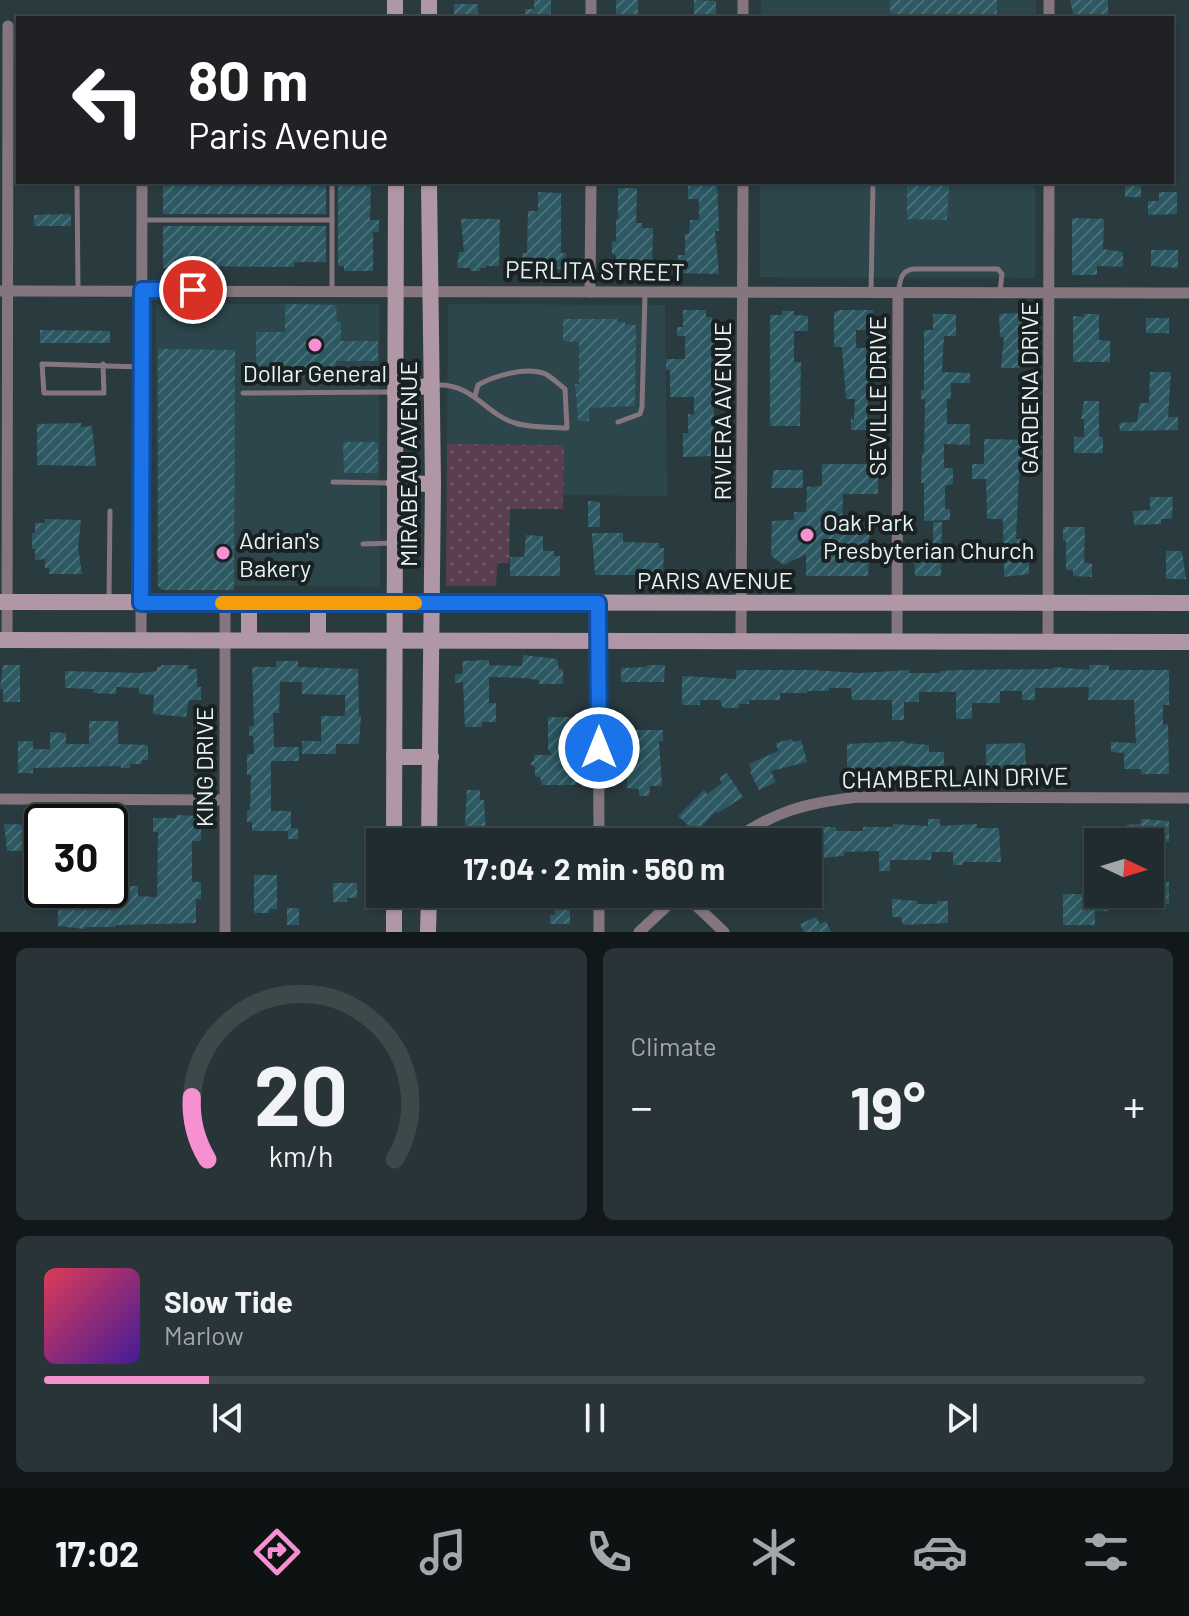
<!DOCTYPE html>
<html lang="en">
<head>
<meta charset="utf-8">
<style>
  body { margin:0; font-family:Barlow,sans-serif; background:#283437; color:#f1f3f6; height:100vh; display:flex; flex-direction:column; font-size:30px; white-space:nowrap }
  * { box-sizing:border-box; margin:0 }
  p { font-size:26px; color:#a2a7aa }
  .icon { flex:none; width:44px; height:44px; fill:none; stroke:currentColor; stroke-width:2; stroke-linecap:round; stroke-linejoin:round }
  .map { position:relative; height:932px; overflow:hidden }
  .details { display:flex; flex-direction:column; gap:16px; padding:16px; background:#12181a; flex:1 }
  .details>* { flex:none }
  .hud { position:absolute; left:16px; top:16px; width:1158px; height:168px; border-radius:0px; box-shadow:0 2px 6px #0004,0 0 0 2px #3d484b; background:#202124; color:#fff; overflow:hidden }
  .needle { width:52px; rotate:94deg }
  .tools { position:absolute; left:1084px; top:828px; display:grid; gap:16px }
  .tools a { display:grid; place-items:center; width:80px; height:80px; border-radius:0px; background:#202c2f; box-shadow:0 2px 6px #0004,0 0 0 2px #3d484b; font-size:40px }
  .speed { position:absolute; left:24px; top:804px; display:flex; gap:16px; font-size:40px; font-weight:700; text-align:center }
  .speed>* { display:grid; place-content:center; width:104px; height:104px; border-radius:50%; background:#202c2f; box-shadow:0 2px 6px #0004,0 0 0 2px #3d484b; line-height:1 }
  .speed .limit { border:4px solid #111; border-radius:12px; background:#fff; color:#111 }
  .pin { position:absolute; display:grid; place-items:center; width:68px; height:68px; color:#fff; margin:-34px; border:4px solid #fff; border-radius:50%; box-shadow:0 2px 8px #0007 }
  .me { position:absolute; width:88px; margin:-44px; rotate:0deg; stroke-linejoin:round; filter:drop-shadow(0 0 6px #0008) }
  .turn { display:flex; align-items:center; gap:28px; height:168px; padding:0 40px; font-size:36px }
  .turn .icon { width:104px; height:104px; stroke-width:2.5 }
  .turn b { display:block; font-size:56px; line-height:68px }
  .big { font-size:60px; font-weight:700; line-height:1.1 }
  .details .tile { flex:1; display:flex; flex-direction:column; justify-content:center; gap:12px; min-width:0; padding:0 28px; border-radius:12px; background:#283437 }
  .details .dial { align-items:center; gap:0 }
  .dial svg { height:208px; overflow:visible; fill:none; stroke:#3d484b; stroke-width:7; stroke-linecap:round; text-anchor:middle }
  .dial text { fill:#f1f3f6; stroke:none }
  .song { display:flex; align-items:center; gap:24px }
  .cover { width:96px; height:96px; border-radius:12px; background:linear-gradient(135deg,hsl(350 70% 55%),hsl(260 70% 35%)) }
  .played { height:8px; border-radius:4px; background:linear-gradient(90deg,#f690d0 15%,#3d484b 15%) }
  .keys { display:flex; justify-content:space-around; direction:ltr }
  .heat { display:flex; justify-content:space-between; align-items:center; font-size:44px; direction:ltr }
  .details .tiles { flex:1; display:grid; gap:16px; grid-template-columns:1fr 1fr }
  .tile:last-child { grid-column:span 2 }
  .trip { position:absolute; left:366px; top:828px; width:456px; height:80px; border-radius:0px; background:#202c2f; box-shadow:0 2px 6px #0004,0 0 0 2px #3d484b; font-weight:700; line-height:80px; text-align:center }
  .tab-bar { display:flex; height:128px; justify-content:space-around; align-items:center; background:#0d1213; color:#a2a7aa }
  .tab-bar .icon { width:56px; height:56px }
  .tab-bar .selected { color:#f690d0 }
  .tab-bar b { font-size:36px; color:#f1f3f6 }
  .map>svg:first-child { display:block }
  .built { fill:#2c464b }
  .grass { fill:url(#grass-dots) }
  .building { fill:url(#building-hatch) }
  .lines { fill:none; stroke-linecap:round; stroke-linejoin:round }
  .lane { stroke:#85757e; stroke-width:5 }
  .street { stroke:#85757e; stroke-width:11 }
  .secondary { stroke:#b097a6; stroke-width:16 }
  .route-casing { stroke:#114b97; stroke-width:20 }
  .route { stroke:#1a73e8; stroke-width:14 }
  .slow { stroke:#f59e0b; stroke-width:14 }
  .poi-dot { fill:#f690d0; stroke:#192122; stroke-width:3 }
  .labels { text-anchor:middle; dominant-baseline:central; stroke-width:8; stroke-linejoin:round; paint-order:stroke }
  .street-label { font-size:24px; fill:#e8f3f5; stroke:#192122 }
  .poi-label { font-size:24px; fill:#e8f3f5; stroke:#192122; text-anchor:start }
</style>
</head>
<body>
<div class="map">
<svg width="1189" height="932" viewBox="0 0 1189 932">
  <defs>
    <pattern id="grass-dots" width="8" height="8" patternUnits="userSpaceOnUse" patternTransform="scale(2)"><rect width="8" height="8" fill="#583e4e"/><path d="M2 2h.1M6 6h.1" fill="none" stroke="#705a68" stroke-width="1.8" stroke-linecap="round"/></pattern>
    <pattern id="building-hatch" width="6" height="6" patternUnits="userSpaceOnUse" patternTransform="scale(2)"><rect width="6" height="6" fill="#2b5862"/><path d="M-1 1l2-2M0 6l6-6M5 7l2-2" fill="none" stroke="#4a7079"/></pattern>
  </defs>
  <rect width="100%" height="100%" fill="#2a3b3f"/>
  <!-- built -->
  <g class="built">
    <rect x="761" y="0" width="275" height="18"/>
    <path d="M760,182h275v96l-275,-1z"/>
    <path d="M156,304h223l1,283 -223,-2z"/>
    <path d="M448,304l217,1 2,191 -104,-1v-50l-116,-1z"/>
  </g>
  <!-- grass -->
  <path class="grass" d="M447,444l117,1 -1,64h-53l-1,54h-10l-2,3 -1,20h-50z"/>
  <!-- building -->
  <g class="building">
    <path d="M534,0h17v18h-26v-9h9z"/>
    <rect x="616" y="0" width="22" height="18"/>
    <path d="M694,0l22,1v14h-4v3h-18z"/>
    <rect x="890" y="0" width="107" height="18"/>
    <path d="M1070,0h38v18h-34z"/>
    <rect x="454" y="4" width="24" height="14"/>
    <rect x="163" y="182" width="163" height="32"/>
    <path d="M338,182h33l-1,38h9v12h-6v39h-29v-5h-6z"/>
    <path d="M688,182h29l2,49h-4l4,43 -41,-1v-18h7v-21h4l1,-14h9v-21h-11z"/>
    <path d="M907,182h42l-2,38 -40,-1z"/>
    <rect x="1125" y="182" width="16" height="15"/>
    <path d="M618,188h19l-1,35h6v5h11l-1,44 -36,1v-18l-4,-1v-13h4v-22h2z"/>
    <path d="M538,192l23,1v60h5v16l-28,1v-3l-16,-1v-13h5l1,-42h10z"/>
    <path d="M1159,192h18v22l-29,1v-14h11z"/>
    <path d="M71,214v12h-37v-11z"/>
    <path d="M1072,218l32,1 -1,30 20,3v15l-26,-1v9h-25z"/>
    <path d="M461,219h39l-1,47h-13v2h-6v3h-9v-3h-14l2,-16h5z"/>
    <path d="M163,226h163v36h-24l-8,1v4l-117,-1v2h-14z"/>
    <path d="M1151,250h27v18l-27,-2z"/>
    <path d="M285,304l51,1 1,17h4v19h37v20h-42v16h-51v-4h-29v-41h29z"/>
    <path d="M683,310h23v7h6v22h4v15l-4,102 -29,1v-24h5v-19l6,1v-18h-24v-27h-4v-11h19v-23h-8v-9h6z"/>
    <path d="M840,310h33v20h-17v18h15v51h-3l-1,19 3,3v9h-19v-11l3,1 1,-21h-9l-4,-52h-8v-35z"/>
    <path d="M782,311h12v4l14,1v15h-14v31h7l-1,64h-30v-111h12z"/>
    <path d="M1018,313l1,6h4v9h-4l-1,8 2,32h-19l3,-31h-4l-1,-23z"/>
    <path d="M933,314h23v22h-12l-2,36 28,1v10h-19v16h-4v25h23v21l-26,-1v24h9v16l-8,2v23h5v11l-26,1v-38h-3l1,-30h2l1,-54h-4v-9h3v-60h9z"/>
    <path d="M1084,314h15v26l11,1v21h-37v-46l11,1z"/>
    <rect x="1146" y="318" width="23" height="15"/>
    <path d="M563,319h54v3h8v3h11l-1,81 -46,2v13h-11l-3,-37h4v-42l-16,-1z"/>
    <path d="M40,330l70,1v12h-70z"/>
    <path d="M158,349l77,1 -1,240h-72l-4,-4z"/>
    <path d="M1150,372h21l-3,45h10v13l-58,1 -1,-8 18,-1 3,-19h9z"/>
    <path d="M1084,401h15v36h4v16h-29v-16h10v-18h-3z"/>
    <path d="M81,423v4l11,-1 4,40 -59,-1v-41z"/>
    <path d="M984,439l40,1v22h-3v13h-2l-3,64h13v35l-25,3 -1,-58h-16l-1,-40h-14v-15h12z"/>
    <path d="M343,442h35v31h-34z"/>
    <path d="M822,464h56v30h-35l-1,33h28l-2,49h-62v-22l-22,11 -13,-9 1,-35 22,-1v-8h12l1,-25 15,-1z"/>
    <path d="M774,470h29v18h-32z"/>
    <path d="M1150,497h23l-1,22h-11v5l-27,1 -1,-14 17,-1z"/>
    <path d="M588,501l12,1v25h-12z"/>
    <path d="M45,519l36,1 -3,27 4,27h-33v-6h-4v-9l-10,1v-11h-3v-16h3v-10h10z"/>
    <path d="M933,522h9l-1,54h-26l-1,-29h19z"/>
    <path d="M1063,527h22l-1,35 8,2v13l-19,-1v-6h-7v-29h-3z"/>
    <path d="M592,533h31v9l36,1v5h5l-1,27h-68z"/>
    <path d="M526,535l17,1v15h11v5h6v20h-50v-19h14z"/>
    <path d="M1166,551h16l4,28h-20z"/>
    <path d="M523,655l34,4 2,10h4v15h-24v-4l-14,-2 -36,-1v26h7v19h-14v5h-17l-2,-45 -8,1v-9h7l1,-13 26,-1v5l33,1z"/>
    <path d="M276,661h22v6l60,2 1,47h2l-2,28h-23v10h-34v-13h19v-25h24v-21l-43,-1v-12h-22l-1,31h-6l1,34h25v14h-28v50h20v17h7v11h-10v-8h-36v-9h-5v-12h3l1,-35h-4v-21h7l-1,-18h-4v-10h5l-2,-59h24z"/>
    <path d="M3,665h17v37h-17v-13h-3z"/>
    <path d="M161,665h28l-1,4h9v18h4v13h-12l-3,17 -33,-3 1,-19 -15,-1v-6l-23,-1v7l-23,-1v-4l-28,-1v-17l76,2 16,-2v-4h4z"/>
    <path d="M647,665h18l-1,17h-43v-14l26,-1z"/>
    <path d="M1089,665h20v5h60v35h-6v20l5,-1 1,50h-28v-5h-17v-16l-13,-1v-10l25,1 -2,-43h-46l1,-13 -54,1v12h-13v-9h-22v12h-28v16h-16v-27h-37v10h-15v18h-12v-20h-40l-1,-12h-22v3h-22v2h-27v7h-31v4h-10v4h-16l-3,-8h-20v5h-18v-29l54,3v-9h76l48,3 49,-3v3h31v-2l18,-1 95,-1v-2l36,3z"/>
    <path d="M548,717h22v32h-5v23h11v13h-34l-2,-8h-5v-10l-5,-3 4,-4v-5h19l-5,-5z"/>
    <path d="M89,721h29v23l30,1v15h-6v4h-12v4h-9v-2l-88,2v5h-15v-32h15v8h17v-17l16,1v11h23z"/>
    <path d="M623,730h40v11h-4l3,45h-12l-1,10h-10v-7l-12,-1v-36h-4z"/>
    <path d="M792,739l1,3 8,-2 6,22 -36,9 5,11 -17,8 -9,-18 2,-1 -3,-7 29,-13 -2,-8z"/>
    <path d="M905,741v2l24,2v7h15v16l-22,2v-3h-12v-2l-22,1v3h-41v-25z"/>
    <path d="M1025,743l1,26h-40v-25z"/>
    <path d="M727,773l16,24 -25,16 -2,-2 -29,31h-13l14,-17 -10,-9 26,-26 3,4 15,-11 -3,-5z"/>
    <path d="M467,790h13v10h4l2,33h7v9h-29z"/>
    <path d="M176,815l25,1v25h-9v41h9v17h-5v24l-80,2v2h-31v2l-27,-3v-29l30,-2v-5h13v12h22v-6h5v-10h10v10l19,1 1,-65h-5v-14h23z"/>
    <path d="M928,819h12v7l37,-2v4h22l2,34h-38v3h-10v-13h-21l-1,8h-41v11h-11v-20l-35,1v4l-15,1 -21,6v-21h-28v-2l41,-13h15v4h27v-4h30v-3l35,2z"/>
    <path d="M1141,819l28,2v21l-33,-1v-5h-10v-11l15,-1z"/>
    <path d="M4,824l38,1v23h-20v3h-15z"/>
    <path d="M254,875h23v34h-8v4h-15z"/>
    <path d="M1150,881l19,1v22h-28v-10h9z"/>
    <path d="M333,883h24v15h-10v4h-14z"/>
    <path d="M465,894h23l-1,15 -22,-1z"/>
    <path d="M1063,894h44l1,17h-13v14h-32z"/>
    <path d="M554,897h16v27h-20v-9h5z"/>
    <path d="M892,899l25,2v3h20v-3h11v22l-45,2 -2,-8h-9z"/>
    <rect x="287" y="908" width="12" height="17"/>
    <path d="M816,917l4,7 6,-3 5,11h-27l-4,-8z"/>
  </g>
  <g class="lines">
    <!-- lane -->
    <g class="lane">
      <path d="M77,182l1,107"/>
      <path d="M332,182v38"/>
      <path d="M143,220h189v69"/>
      <path d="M871,293l2,-111"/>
      <path d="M898,294c2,-12 2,-24 16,-25h84l4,5 -2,18"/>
      <path d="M103,364l1,29h-60l-2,-29 99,3"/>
      <path d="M436,385c37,-2 49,29 79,38 16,5 36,4 52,5l-2,-39c-7,-5 -15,-14 -22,-16 -19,-6 -49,3 -65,12l-3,11"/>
      <path d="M243,393l151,-1"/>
      <path d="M618,422l22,-8 2,-7 3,-113"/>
      <path d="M333,482l56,1"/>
      <path d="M363,544l30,-1"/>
      <path d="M109,598l1,-87"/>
    </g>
    <!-- street -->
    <g class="street">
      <path d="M743,0v18"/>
      <path d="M1049,0v18"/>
      <path d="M591,18v-18"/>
      <path d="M0,291l1189,2"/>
      <path d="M590,292l1,-110"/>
      <path d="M598,603l1,239"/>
      <path d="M7,640l1,-614"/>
      <path d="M141,640l1,-458"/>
      <path d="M741,641l2,-459"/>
      <path d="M897,641l1,-346"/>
      <path d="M1048,641l1,-459"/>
      <path d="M0,799l225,1"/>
      <path d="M731,842c44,-31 74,-39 127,-45l331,1"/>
      <path d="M599,894v38"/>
      <path d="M684,894l40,38"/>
      <path d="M225,932v-329"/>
      <path d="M639,932l41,-38"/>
    </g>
    <!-- secondary -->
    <g class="secondary">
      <path d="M395,0v18"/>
      <path d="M429,18v-18"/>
      <path d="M429,182l4,302 -4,358"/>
      <path d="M395,392l36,-7"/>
      <path d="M394,483l39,1"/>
      <path d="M0,602l1189,1"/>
      <path d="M249,602v38"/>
      <path d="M318,603v37"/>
      <path d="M0,640l1189,2"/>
      <path d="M394,757h37"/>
      <path d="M394,842l2,-660"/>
      <path d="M394,894v38"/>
      <path d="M428,932l1,-38"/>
    </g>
  </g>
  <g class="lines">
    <defs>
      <path id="route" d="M193,290h-51l-1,313h457l1,145"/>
    </defs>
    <!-- route casing -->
    <use href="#route" class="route-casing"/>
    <!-- route -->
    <use href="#route" class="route"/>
    <!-- slow -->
    <path class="slow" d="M222,603h193"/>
  </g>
  <!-- markers -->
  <g class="poi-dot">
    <circle cx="315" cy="345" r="8"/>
    <circle cx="807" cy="535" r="8"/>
    <circle cx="223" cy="553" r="8"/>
  </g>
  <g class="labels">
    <!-- street labels -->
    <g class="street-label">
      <text transform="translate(595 270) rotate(1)">PERLITA STREET</text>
      <text transform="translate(1028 388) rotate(-90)">GARDENA DRIVE</text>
      <text transform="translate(876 396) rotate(-90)">SEVILLE DRIVE</text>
      <text transform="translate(721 411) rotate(-90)">RIVIERA AVENUE</text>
      <text transform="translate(407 464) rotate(-90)">MIRABEAU AVENUE</text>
      <text x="715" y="579">PARIS AVENUE</text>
      <text transform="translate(203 767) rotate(-90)">KING DRIVE</text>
      <text transform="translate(955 777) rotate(-1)">CHAMBERLAIN DRIVE</text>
    </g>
    <!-- poi labels -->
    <g class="poi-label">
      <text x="315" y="372" text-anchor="middle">Dollar General</text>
      <text x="823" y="521">Oak Park<tspan x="823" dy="28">Presbyterian Church</tspan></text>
      <text x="239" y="539">Adrian's<tspan x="239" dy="28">Bakery</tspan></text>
    </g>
  </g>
</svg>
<div class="tools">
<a><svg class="needle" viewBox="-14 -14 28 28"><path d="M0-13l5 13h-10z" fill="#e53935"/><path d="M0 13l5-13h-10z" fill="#a2a7aa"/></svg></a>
</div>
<div class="speed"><div class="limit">30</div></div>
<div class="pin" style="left:193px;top:290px;background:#d93025"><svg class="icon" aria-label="arrive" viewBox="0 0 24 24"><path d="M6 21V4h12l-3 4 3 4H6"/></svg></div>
<svg class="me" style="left:599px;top:748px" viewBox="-20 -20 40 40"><circle r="17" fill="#1a73e8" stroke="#fff" stroke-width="3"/><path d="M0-11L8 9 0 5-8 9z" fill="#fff"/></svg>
<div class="trip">17:04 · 2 min · 560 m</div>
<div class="hud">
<div class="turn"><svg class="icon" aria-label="left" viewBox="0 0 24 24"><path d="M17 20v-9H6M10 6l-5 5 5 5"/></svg><div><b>80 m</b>Paris Avenue</div></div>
</div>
</div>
<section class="details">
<div class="tiles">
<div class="tile dial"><svg viewBox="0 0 100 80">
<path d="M14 69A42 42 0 1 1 86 69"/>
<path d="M14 69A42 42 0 0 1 8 45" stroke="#f690d0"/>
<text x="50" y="56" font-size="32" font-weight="700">20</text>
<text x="50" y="72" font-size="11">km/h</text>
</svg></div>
<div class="tile"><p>Climate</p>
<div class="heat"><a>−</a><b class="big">19°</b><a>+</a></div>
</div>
<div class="tile">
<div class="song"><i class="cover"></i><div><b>Slow Tide</b><p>Marlow</p></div></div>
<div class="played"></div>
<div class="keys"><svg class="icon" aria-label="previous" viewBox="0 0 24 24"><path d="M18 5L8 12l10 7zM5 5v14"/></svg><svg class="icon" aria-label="pause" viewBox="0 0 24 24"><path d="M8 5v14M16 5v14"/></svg><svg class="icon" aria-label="next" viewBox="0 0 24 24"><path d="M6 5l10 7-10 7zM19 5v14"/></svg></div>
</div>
</div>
</section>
<nav class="tab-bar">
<b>17:02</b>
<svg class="icon selected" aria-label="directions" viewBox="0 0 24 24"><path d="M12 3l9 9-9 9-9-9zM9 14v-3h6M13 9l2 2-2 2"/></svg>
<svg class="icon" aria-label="music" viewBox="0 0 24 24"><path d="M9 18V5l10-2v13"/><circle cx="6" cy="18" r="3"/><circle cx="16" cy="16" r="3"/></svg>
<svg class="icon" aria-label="phone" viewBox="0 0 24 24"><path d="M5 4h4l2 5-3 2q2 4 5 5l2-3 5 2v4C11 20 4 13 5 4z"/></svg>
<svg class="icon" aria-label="climate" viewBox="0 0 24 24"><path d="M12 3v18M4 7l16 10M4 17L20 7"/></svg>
<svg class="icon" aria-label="car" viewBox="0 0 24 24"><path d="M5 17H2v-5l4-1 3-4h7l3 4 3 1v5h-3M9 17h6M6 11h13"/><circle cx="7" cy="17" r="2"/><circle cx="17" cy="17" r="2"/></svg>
<svg class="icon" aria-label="filters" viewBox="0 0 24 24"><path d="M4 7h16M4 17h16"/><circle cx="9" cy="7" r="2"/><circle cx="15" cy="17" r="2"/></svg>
</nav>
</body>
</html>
